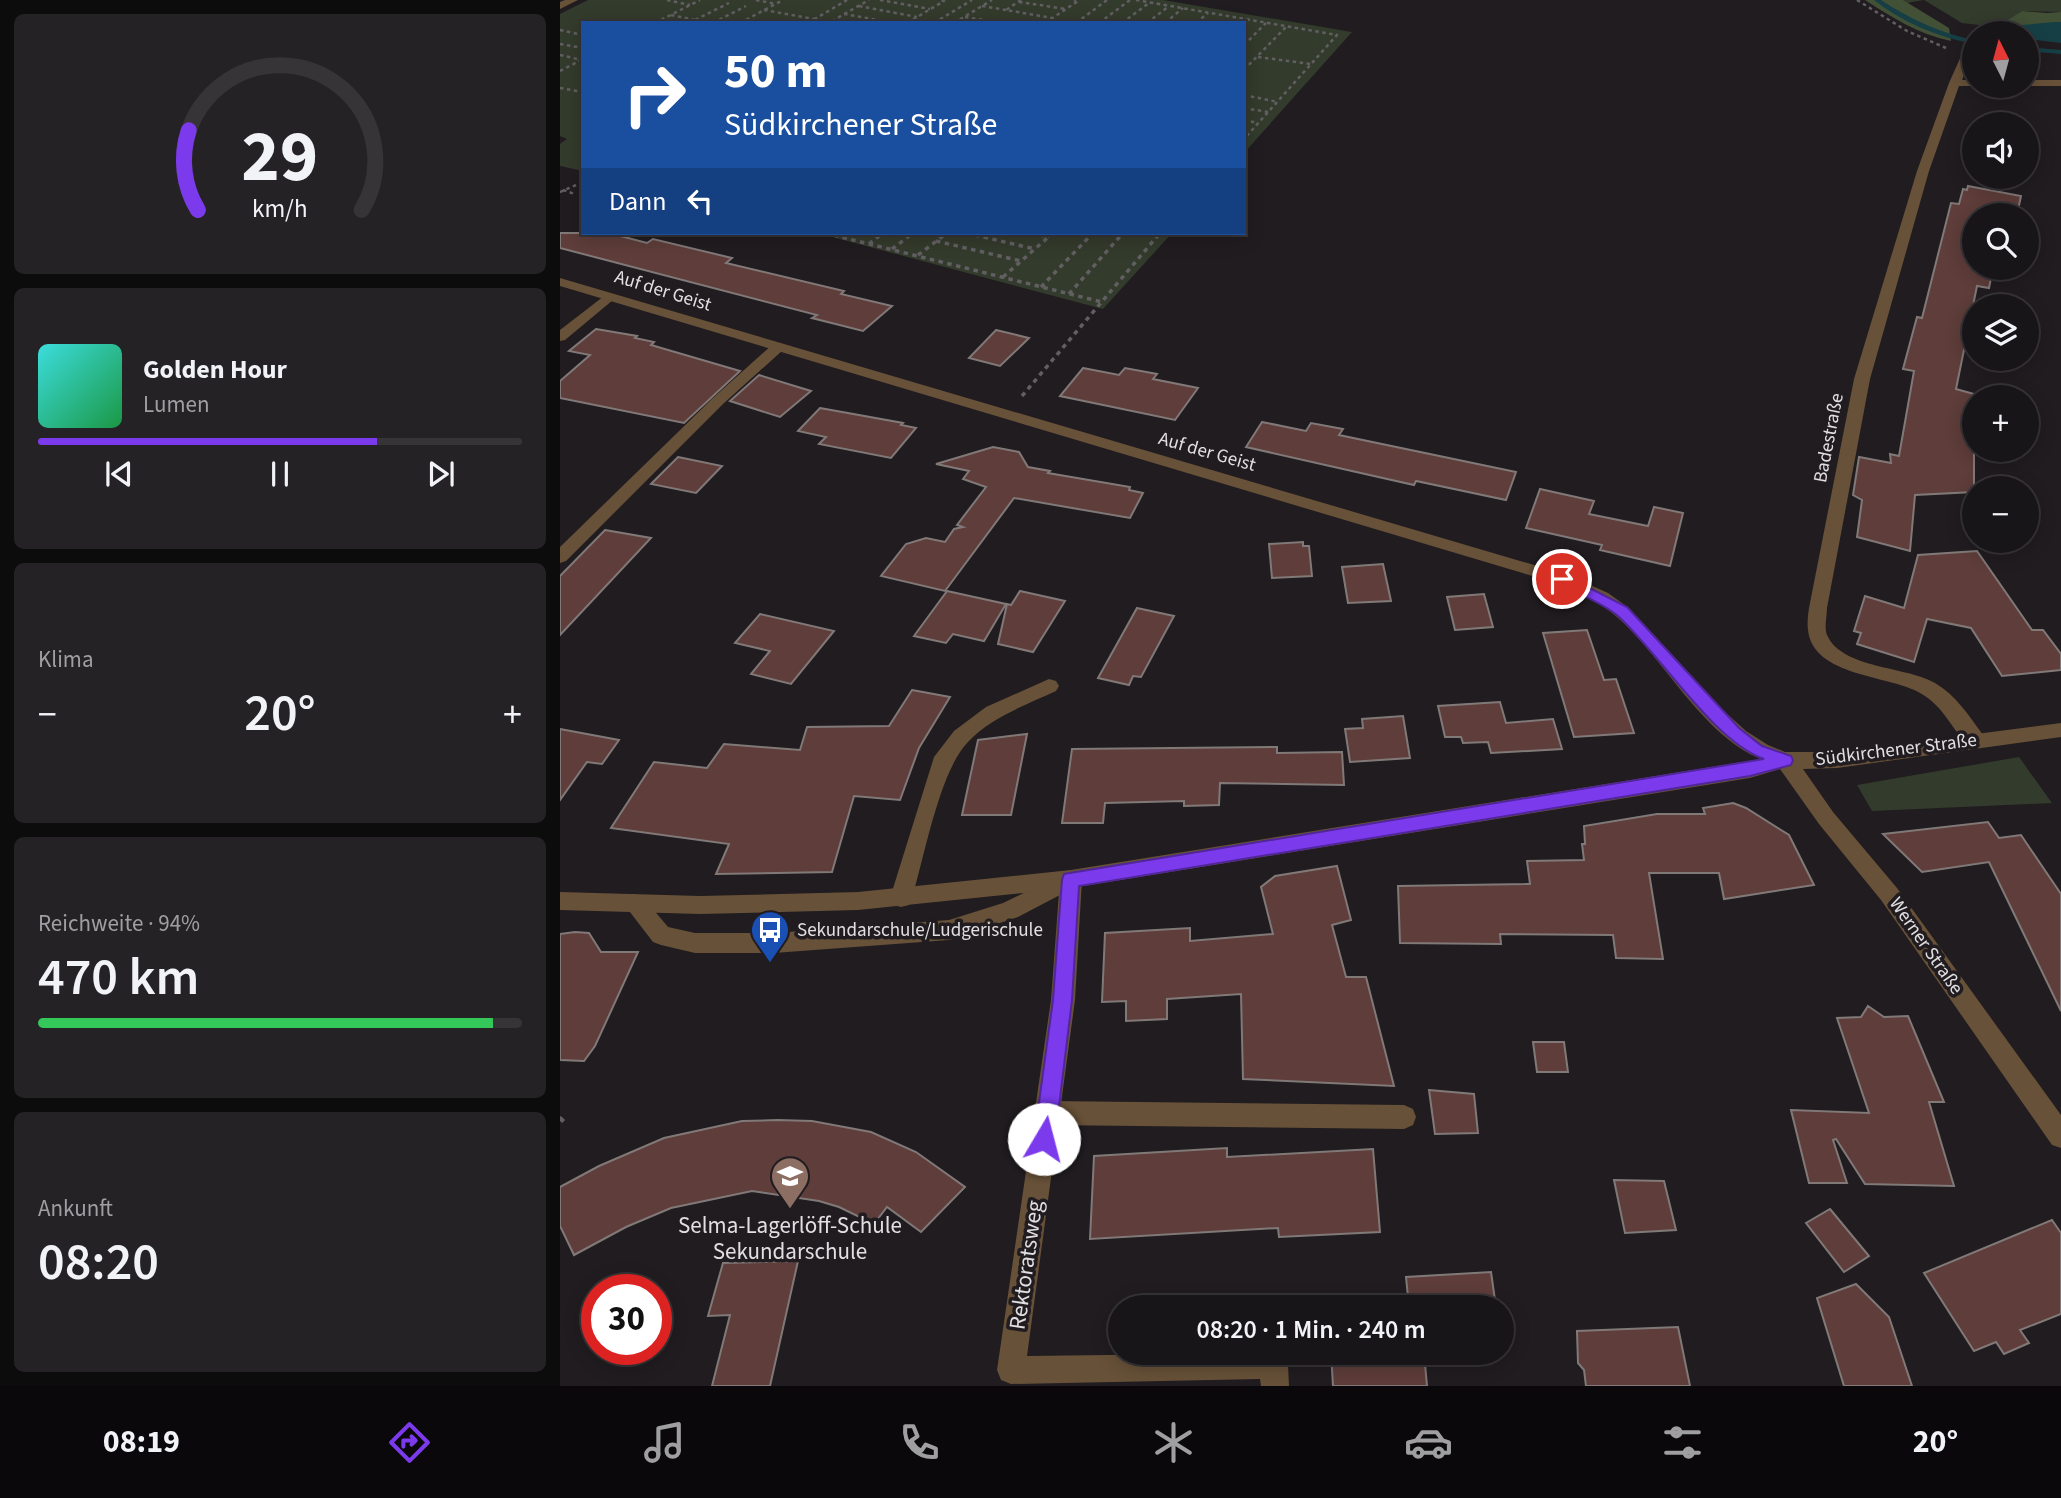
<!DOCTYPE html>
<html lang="de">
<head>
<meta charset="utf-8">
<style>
  body { margin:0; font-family:"Source Sans 3",sans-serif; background:#252225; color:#f1f3f6; height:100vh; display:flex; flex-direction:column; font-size:26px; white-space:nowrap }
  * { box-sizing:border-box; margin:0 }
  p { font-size:23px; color:#9f9fa2 }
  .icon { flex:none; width:38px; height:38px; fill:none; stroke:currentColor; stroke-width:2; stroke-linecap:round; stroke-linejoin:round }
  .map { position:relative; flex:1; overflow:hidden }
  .drawer { display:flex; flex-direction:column; gap:14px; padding:14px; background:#0d0c0d; width:560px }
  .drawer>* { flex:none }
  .guide { position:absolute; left:21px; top:21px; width:665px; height:214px; border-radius:0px; box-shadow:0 4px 18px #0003,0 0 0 2px #363437; background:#1a4fa0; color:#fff; overflow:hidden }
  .needle { width:46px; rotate:354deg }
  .buttons { position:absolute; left:1402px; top:21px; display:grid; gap:14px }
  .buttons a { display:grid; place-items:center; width:77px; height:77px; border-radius:50%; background:#181518; box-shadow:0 4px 18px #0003,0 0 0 2px #363437; font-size:35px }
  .speed { position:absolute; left:21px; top:1274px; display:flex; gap:14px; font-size:35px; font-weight:700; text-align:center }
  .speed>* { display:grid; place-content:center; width:91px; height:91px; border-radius:50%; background:#181518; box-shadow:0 4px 18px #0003,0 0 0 2px #363437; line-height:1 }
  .speed .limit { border:10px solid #d22; background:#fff; color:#111 }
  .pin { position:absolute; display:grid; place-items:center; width:60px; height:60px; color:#fff; margin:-30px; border:4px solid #fff; border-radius:50%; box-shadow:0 2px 7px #0007 }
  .me { position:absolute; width:77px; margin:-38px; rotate:8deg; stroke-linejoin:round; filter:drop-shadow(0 0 5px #0008) }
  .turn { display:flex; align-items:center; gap:24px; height:147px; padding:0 28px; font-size:32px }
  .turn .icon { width:91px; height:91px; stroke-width:2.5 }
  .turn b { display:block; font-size:49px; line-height:60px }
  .then { display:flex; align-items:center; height:66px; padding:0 28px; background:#0003; gap:14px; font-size:26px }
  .big { font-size:52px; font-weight:600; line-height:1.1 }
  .drawer .widget { flex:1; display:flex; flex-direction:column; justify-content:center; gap:10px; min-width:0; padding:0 24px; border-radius:10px; background:#252225 }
  .drawer .dial { align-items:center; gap:0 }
  .dial svg { height:182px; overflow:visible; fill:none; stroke:#363437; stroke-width:7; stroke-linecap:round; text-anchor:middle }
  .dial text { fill:#f1f3f6; stroke:none }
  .song { display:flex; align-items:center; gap:21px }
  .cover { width:84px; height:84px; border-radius:10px; background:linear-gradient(135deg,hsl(180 70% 55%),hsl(140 70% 35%)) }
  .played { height:7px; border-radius:4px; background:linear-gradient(90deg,#7c3aed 70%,#363437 70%) }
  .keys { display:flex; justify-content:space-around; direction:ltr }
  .heat { display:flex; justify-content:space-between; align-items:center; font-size:38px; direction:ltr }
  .charge { height:10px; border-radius:5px; background:linear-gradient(90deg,#34c759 94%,#363437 0) }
  .trip { position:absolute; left:548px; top:1295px; width:406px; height:70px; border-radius:35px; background:#181518; box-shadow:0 4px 18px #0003,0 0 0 2px #363437; font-weight:600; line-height:70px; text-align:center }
  .dock { display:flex; height:112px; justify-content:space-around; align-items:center; background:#0a080a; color:#9f9fa2 }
  .dock .icon { width:49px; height:49px }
  .dock .selected { color:#7c3aed }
  .dock b { font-size:32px; color:#f1f3f6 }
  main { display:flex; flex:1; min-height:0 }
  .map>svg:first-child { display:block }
  .green { fill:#333b2c }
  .forest { fill:#425036 }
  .water { fill:#163f45 }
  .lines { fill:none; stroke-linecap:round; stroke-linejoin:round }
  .stream { fill:#163f45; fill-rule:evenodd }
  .building { fill:#5e3d3a; stroke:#807978; stroke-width:2 }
  .path-far2 { stroke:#625f62; stroke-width:2.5; stroke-dasharray:3.5 3.5; stroke-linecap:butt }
  .path-far1 { stroke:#625f62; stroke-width:3.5; stroke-dasharray:4.5 4.5; stroke-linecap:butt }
  .path { stroke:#625f62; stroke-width:6; stroke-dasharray:7 7; stroke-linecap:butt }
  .service { fill:#675138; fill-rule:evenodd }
  .minor { fill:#675138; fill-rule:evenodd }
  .tertiary { fill:#675138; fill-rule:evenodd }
  .route { fill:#7c3aed; stroke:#51269a; stroke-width:2 }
  .labels { text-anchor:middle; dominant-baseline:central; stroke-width:7; stroke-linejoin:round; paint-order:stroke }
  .street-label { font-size:19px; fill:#e1dfe1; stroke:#201c20 }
  .poi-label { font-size:19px; fill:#e1dfe1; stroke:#201c20; text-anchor:start }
  .near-poi-label { font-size:23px; fill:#e1dfe1; stroke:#201c20 }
  .near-street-label { font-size:23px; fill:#e1dfe1; stroke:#201c20 }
</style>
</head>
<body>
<main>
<section class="drawer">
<div class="widget dial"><svg viewBox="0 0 100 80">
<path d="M14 69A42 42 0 1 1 86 69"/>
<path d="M14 69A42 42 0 0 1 10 34" stroke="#7c3aed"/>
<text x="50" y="56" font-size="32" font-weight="700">29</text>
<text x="50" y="72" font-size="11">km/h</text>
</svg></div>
<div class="widget">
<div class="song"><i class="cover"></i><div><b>Golden Hour</b><p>Lumen</p></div></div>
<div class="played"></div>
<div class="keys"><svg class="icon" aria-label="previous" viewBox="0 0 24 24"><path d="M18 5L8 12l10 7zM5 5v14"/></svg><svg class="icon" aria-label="pause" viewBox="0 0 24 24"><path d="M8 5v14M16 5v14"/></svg><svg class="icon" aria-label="next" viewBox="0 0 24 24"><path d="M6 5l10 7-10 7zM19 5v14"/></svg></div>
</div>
<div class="widget"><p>Klima</p>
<div class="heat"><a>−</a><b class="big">20°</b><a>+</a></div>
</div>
<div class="widget"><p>Reichweite · 94%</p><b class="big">470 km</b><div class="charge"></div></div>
<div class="widget"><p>Ankunft</p><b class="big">08:20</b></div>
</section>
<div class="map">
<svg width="1501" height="1386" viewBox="0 0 1501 1386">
  <rect width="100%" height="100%" fill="#201c20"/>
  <!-- green -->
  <g class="green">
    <path d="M28,0h575l189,32 -108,121v-130h-661v148l-23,-5v-22l7,-5 -7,-3v-122z"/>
    <path d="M1343,0h158v12l-39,-1 -26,16 -34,-4 -38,-23 -17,3z"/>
    <path d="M257,233h355l-69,76z"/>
    <path d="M1459,757l33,46 -180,8 -15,-26z"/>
  </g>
  <!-- forest -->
  <g class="forest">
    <path d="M1305,0h38l46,28 2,13c-33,-7 -58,-23 -86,-41z"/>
    <path d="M1462,11l25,2 14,-1v10l-57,7 -8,-2z"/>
  </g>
  <!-- water -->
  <path class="water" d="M1495,22h6v21l-34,-4 -1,-6 -28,-2 13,-5z"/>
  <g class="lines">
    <!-- stream -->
    <g class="stream">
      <path d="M1314,0h7c29,19 59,33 93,40v4c-36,-7 -71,-21 -100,-44z"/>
      <path d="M1466,47l35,3v4l-35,-3z"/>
    </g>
  </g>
  <!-- building -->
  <g class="building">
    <path d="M1408,186l53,10 -4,19h-43v53h19l-4,20 -12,-2 -21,103 18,5v98l-59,3 -5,56 -53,-14 5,-37 -9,-5 6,-38 32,6 -1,-9 9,2 15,-85 -11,-2 14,-52 5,1 29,-115 8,1 4,-15 4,1z"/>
    <path d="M0,233h49l38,10 6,-4 79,19 -6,5 118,28 -3,3 51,12 -29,25 -51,-13 5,-3 -257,-67z"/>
    <path d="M36,329l41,7 -2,2 19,4 -3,3 89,26 -56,52 -124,-25v-17l30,-26 -21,-4z"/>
    <path d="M436,330l33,8 -29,28 -31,-8z"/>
    <path d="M523,368l36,7 6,-7 32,6 -4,5 45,9 -23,32 -115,-24z"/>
    <path d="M199,375l52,16 -31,26 -50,-16z"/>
    <path d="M260,408l83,15 -2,2 15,3 -25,30 -72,-14 7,-7 -28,-6z"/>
    <path d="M702,422l44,9 5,-8 32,6 -4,6 177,37 -10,28 -90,-19 -2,4 -168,-38z"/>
    <path d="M433,447l26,5 9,15 22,4 -2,2 82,14 -1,3 14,3 -13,25 -116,-20 -69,93 -64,-15 25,-32 20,-6 19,4 9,-13 9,-2 -6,-2 29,-38 -23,-8 6,-8 -33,-7z"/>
    <path d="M118,457l44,9 -26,27 -45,-9z"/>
    <path d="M980,489l54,12 -5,13 59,12 6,-19 29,6 -13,53 -70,-16 2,-5 -76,-17z"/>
    <path d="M45,530l46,8 -91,97v-59z"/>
    <path d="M743,542v4h6l3,30 -40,2 -3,-34z"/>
    <path d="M1417,551l55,79h11l18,24v16l-59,6 -31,-48 -44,-9 -13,43 -57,-18 4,-11 -7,-2 11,-35 39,12 14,-53z"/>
    <path d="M823,564l8,37 -43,2 -6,-36z"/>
    <path d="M387,591l59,13 -22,37 -31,-7 -7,9 -32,-7z"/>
    <path d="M460,591l45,10 -32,51 -35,-8 9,-40 4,1z"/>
    <path d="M924,594l9,33 -38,3 -8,-33z"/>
    <path d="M577,608l37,8 -33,61 -8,-1 -4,9 -31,-7z"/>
    <path d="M200,614l74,17 -43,53 -40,-10 19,-23 -35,-8z"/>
    <path d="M1027,630l17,50 12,-1 18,54 -60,4 -31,-104z"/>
    <path d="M352,690l38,7 -31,51 -19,52 -46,-4 -22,76 -116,2 13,-30 -118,-16 43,-66 53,6 17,-24 76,6 7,-23 82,-1z"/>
    <path d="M940,702l6,21 47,-4 9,30 -71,4 -3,-11 -25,1 -2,-6h-16l-7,-31z"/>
    <path d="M843,716l7,42 -60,4 -5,-33 18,-1 -1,-9z"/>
    <path d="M0,729l59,11 -17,24 -15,-2 -27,38z"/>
    <path d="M467,734l-16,81h-49l16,-75z"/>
    <path d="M717,747v6l65,-1 2,33 -124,-2 -1,22 -35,1v-5l-79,2 -2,20h-41l10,-74z"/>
    <path d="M1173,803l13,5 43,27 25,50 -90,14 -5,-26h-70l14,86 -47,-1 -3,-23 -113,-1 1,10 -101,-1 -2,-57 132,-2 -3,-23 57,-1 -2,-16h3l-1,-18 73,-12h48l-2,-6z"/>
    <path d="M1428,822l11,16 22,-3 40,59v117l-72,-149 -67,10 -39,-38z"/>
    <path d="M777,866l14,54 -19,5 14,52h20l28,109 -151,-7 -2,-85 -74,5v20l-41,2v-20l-24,1 3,-69 85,-5v13l83,-7 -12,-47 14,-11z"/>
    <path d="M15,932l14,1 12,19h37l-43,94 -11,15 -24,-1v-126z"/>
    <path d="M1308,1006l16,11 24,-1 36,86h-15l25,84 -89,-2 -29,-45 -3,1 14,43h-38l-18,-73 78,3 -32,-95 24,-1z"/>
    <path d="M973,1042h31l4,30h-31z"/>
    <path d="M869,1090l45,4 4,39 -43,1z"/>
    <path d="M218,1120l34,1 59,11 45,20 49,35 -44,45 -34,-25 -13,17 -35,-17 -20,-6 -67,-10 -81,17 -45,19 -52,28 -14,-29v-39l39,-21 65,-28 78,-17z"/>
    <path d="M667,1148v9l146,-8 7,83 -101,5 -1,-9 -188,11 4,-83z"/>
    <path d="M1054,1180l50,1 12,49 -51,3z"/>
    <path d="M1270,1209l39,47 -25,16 -38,-49z"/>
    <path d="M1492,1220l9,13v81l-41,16 9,13 -25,11 -8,-12 -22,9 -50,-78z"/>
    <path d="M238,1261l-28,125h-58l18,-71 -22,1 15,-53z"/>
    <path d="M931,1272l5,35h-87l-3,-30z"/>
    <path d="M1296,1284l33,33 23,69h-68l-27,-88z"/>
    <path d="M1118,1327l12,59h-104l-2,-16 -6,-7 -1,-32z"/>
    <path d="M771,1353h93l3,33h-94z"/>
  </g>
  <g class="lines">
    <!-- path-far2 -->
    <g class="path-far2">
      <path d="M107,0l23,5"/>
      <path d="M196,0l20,4"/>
      <path d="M320,0l50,9"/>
      <path d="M461,0l-15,10 46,8"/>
      <path d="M576,0l201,35 -93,104"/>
      <path d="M1297,0l50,31 39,17"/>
      <path d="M459,2l47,7"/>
      <path d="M299,6l58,11"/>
      <path d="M422,6l24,4"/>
      <path d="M204,10l72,13"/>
      <path d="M284,14l51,9"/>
      <path d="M111,15l39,8"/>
      <path d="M405,17l37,6"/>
      <path d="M272,21l37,-21"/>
      <path d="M95,23l45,-23"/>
      <path d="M129,23l40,-20"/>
      <path d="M153,23l33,-17"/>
      <path d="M180,23l43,-23"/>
      <path d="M248,23l39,-23"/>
      <path d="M347,23l37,-22 -3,-1"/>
      <path d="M374,23l38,-23"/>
      <path d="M394,23l38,-23"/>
      <path d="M485,23l33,-22 -4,-1"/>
      <path d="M516,23l31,-23"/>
      <path d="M539,23l31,-23"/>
      <path d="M562,23l27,-20"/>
      <path d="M587,23l22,-17"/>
      <path d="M605,23l18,-15"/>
      <path d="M636,23l12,-10"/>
      <path d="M0,30l23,5"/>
      <path d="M0,44l23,4"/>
      <path d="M684,45l22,-22"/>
      <path d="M0,55l22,5"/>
      <path d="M698,57l53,7"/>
      <path d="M684,70l42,-43"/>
      <path d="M0,71l23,-12"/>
      <path d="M0,88l23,4"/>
      <path d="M684,95l34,7"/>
      <path d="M684,108l24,4"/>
      <path d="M684,120l14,3"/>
      <path d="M3,190l12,4"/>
      <path d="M0,192l23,-10"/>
    </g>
    <!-- path-far1 -->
    <g class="path-far1">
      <path d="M265,233l277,69"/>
      <path d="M406,233l69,16"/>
      <path d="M471,233l18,4"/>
      <path d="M376,241l85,20"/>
      <path d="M309,244l14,-11"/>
      <path d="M332,249l21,-16"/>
      <path d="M358,255l29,-22"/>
      <path d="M443,277l50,-44"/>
      <path d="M481,287l52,-54"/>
      <path d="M509,294l54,-61"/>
      <path d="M462,396l138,-163"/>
    </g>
    <!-- path -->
    <path class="path" d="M0,1121l3,-3"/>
    <!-- service -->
    <g class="service">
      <path d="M1402,54l9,2 -10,27 -10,2 -2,-2z"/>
      <path d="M218,343l5,1 2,3 -2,3 -60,54 -157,157 -6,2v-16l153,-149 60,-54z"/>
      <path d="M511,870l8,3 3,6 -3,6 -61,32 -69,23 -175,13h-79l-34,-8 -8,-3 -30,-39 3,-7 8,-2 8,2 26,31 27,6h79l175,-13 54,-17z"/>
      <path d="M488,1101l356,4 9,4 3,8 -3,8 -9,4 -356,-4 -9,-4 -3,-8 3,-8z"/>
    </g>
    <!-- minor -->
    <g class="minor">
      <path d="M5,0h13l-18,9v-7z"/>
      <path d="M1395,80h19v6h2h-17l-30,85 -59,208 -43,229c0,9 -3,19 0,27 15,34 79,31 108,48 21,12 34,33 48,52l3,5 -3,5c-6,2 -10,3 -15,-1 -18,-16 -23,-37 -48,-51 -30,-18 -107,-16 -112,-63 -1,-7 0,-15 1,-22l45,-229 63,-208 32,-88z"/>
      <path d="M1466,80h35v6h-37h2z"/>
      <path d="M48,293l5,1v6l-48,40 -5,1v-11z"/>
      <path d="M489,679l7,2 3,5 -3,5c-30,14 -65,26 -88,51 -28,28 -44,116 -56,156l-3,7 -8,2 -8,-2 -3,-7 44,-141 20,-26 32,-24z"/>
      <path d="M511,870l8,3 3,6 -7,121 -48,356 252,-3 5,2 4,10 1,21h-28l-1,-7 -249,5 -10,-4 -4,-10 54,-370 9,-121 3,-6z"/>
    </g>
    <!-- tertiary -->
    <path class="tertiary" d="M0,278l1008,297 40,18 21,15 96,104 21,19 22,14 17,7h52l224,-29v14l-224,31 -34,1 30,43 64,76 164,227v33l-9,-3 -171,-245 -62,-76 -39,-55 -30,9 -679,110 -213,22 -158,4 -140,-4v-18l140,4 158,-4 213,-22 690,-111c-59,-24 -97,-101 -144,-142 -18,-16 -41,-24 -61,-34l-996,-297z"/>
  </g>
  <!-- route -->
  <path class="route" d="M1002,574l65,33 112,121 23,18 29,10 2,4 -2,5 -41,11 -671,110 -7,114 -17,139 -3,7 -8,3 -7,-3 -3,-7 19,-139 9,-120 2,-6 700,-115c-51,-18 -104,-105 -146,-143 -16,-14 -42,-23 -62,-34l-2,-3 2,-4z"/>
  <!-- icons -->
  <defs>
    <symbol id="bus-pin" viewBox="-11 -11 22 30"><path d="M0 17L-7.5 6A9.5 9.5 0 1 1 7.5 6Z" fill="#1a4fb4" stroke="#201c20"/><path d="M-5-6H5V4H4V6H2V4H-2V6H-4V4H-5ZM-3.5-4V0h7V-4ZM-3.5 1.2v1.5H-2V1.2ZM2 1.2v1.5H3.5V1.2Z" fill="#fff"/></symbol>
    <symbol id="school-pin" viewBox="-11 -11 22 30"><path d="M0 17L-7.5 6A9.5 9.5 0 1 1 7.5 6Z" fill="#8d6e63" stroke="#201c20"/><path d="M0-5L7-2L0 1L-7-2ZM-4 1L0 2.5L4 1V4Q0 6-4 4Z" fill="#fff"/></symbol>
  </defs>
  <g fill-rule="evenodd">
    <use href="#bus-pin" x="188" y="908" width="44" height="60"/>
    <use href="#school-pin" x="208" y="1154" width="44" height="60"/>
  </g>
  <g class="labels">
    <!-- street labels -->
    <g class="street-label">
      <text transform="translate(103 291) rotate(17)">Auf der Geist</text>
      <text transform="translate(1269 438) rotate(-79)">Badestraße</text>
      <text transform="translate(647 452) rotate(16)">Auf der Geist</text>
      <text transform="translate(1336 750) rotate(-7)">Südkirchener Straße</text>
      <text transform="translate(1366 946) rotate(55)">Werner Straße</text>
    </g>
    <!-- poi labels -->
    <g class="poi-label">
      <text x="237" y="930">Sekundarschule/Ludgerischule</text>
    </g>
    <!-- near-poi labels -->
    <g class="near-poi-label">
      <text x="230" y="1225">Selma-Lagerlöff-Schule<tspan x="230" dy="26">Sekundarschule</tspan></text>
    </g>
    <!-- near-street labels -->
    <g class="near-street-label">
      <text transform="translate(466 1265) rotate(-82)">Rektoratsweg</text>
    </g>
  </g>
</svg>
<div class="buttons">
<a><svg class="needle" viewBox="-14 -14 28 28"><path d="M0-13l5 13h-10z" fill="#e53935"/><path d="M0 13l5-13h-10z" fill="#9f9fa2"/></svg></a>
<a><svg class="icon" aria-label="sound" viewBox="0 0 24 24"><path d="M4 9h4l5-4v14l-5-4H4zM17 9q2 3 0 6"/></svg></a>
<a><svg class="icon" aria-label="search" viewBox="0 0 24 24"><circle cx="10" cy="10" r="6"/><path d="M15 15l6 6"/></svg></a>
<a><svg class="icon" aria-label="layers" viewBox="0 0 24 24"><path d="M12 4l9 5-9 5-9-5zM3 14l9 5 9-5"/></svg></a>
<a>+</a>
<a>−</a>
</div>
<div class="speed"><div class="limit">30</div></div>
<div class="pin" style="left:1002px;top:579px;background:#d93025"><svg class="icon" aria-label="arrive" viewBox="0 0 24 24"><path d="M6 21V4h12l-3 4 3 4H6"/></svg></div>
<svg class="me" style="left:484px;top:1139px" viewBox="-20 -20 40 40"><circle r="19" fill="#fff"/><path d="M0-13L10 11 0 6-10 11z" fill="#7c3aed"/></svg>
<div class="trip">08:20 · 1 Min. · 240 m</div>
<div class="guide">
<div class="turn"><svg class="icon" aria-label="right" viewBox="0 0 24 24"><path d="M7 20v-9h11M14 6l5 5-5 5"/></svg><div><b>50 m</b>Südkirchener Straße</div></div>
<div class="then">Dann<svg class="icon" aria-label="left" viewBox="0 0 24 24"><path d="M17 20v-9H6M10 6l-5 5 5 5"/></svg></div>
</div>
</div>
</main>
<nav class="dock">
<b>08:19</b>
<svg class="icon selected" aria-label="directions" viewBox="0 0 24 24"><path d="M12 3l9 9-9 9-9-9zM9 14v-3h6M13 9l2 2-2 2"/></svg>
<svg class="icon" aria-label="music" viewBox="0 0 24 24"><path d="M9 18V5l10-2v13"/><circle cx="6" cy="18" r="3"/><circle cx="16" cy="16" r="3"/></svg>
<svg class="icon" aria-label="phone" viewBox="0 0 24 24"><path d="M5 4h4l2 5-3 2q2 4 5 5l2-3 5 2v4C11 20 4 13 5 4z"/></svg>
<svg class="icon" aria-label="climate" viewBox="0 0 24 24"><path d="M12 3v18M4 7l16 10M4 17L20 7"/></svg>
<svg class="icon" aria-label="car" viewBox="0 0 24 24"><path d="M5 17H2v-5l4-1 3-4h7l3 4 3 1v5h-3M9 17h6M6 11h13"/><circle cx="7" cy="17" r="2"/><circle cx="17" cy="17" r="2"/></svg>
<svg class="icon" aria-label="filters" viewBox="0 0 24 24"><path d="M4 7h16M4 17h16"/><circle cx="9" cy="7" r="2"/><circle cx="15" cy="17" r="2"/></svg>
<b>20°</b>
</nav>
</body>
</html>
